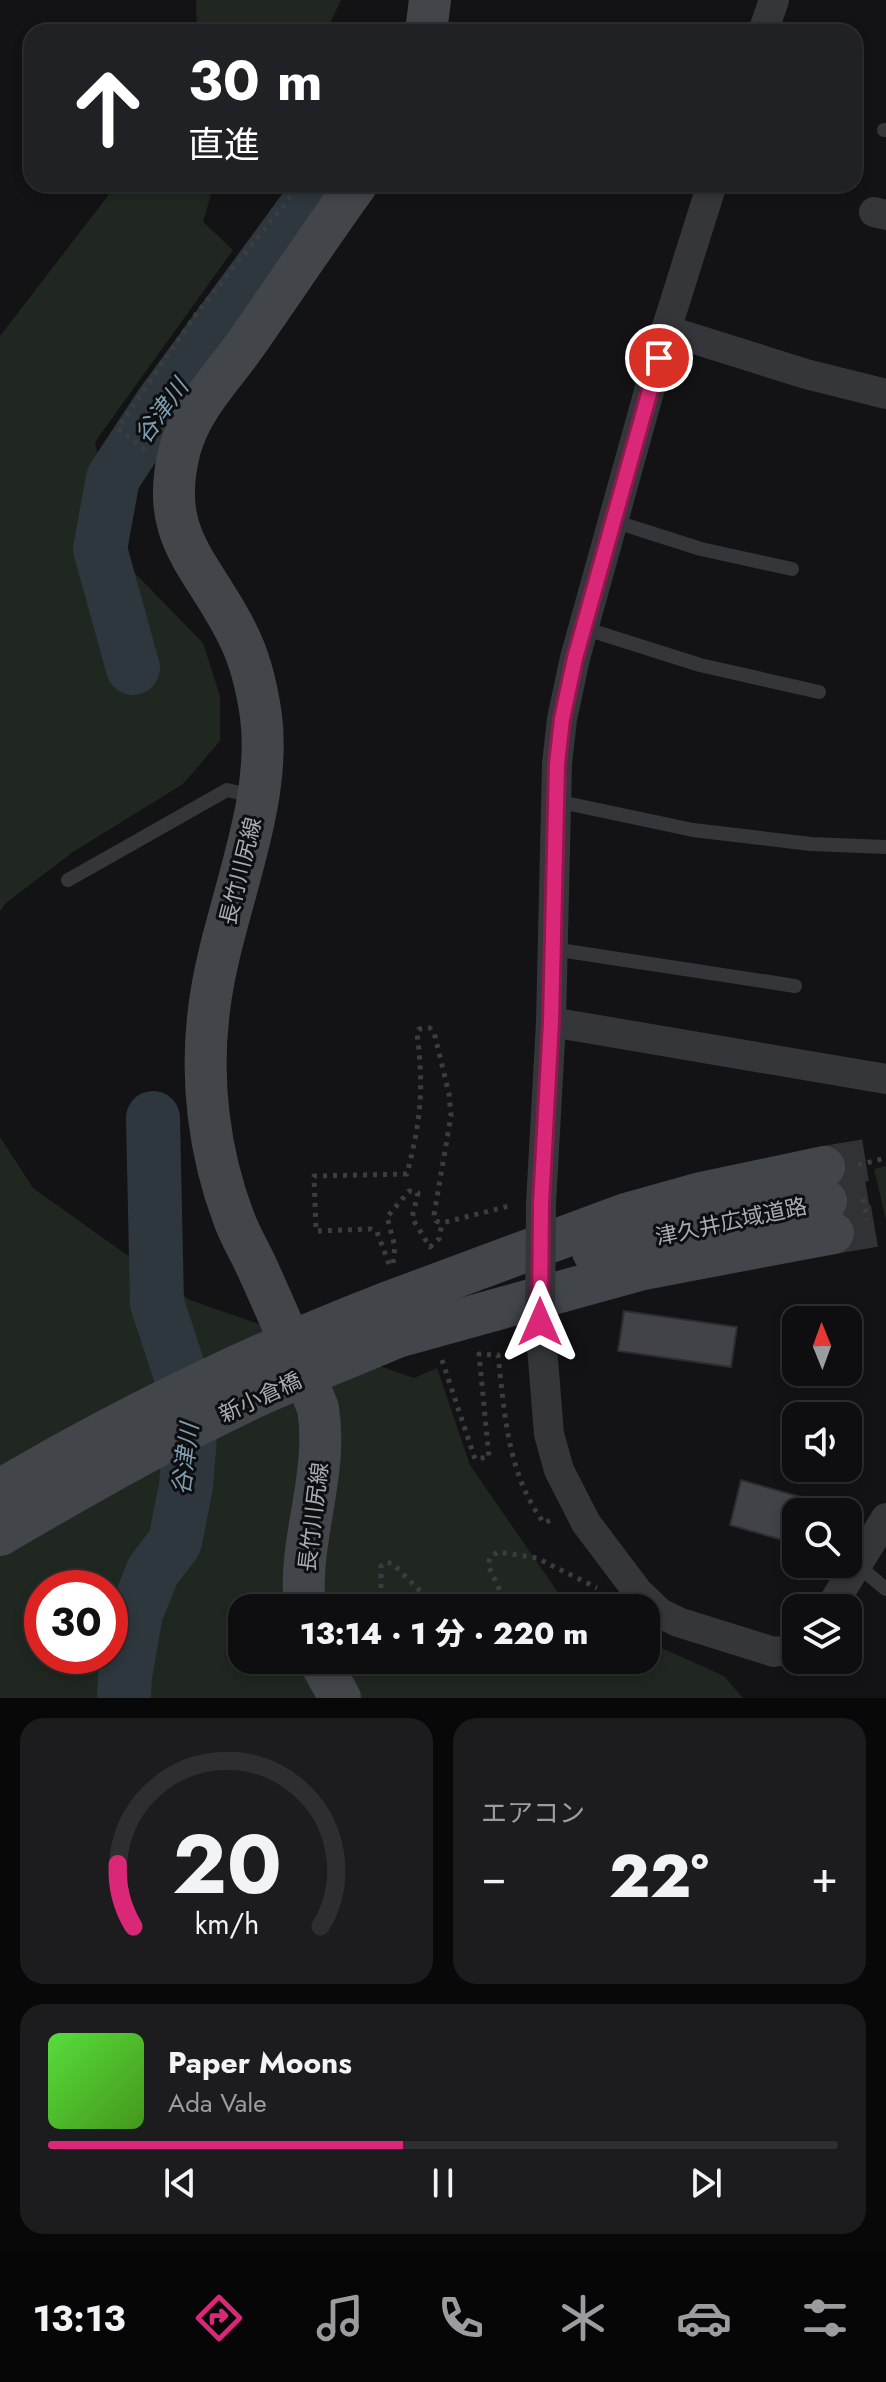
<!DOCTYPE html>
<html lang="ja">
<head>
<meta charset="utf-8">
<style>
  body { margin:0; font-family:Jost,"Noto Sans JP",sans-serif; background:#1c1c1e; color:#f1f3f6; height:100vh; display:flex; flex-direction:column; font-size:30px; white-space:nowrap }
  * { box-sizing:border-box; margin:0 }
  p { font-size:26px; color:#9b9c9f }
  .icon { flex:none; width:44px; height:44px; fill:none; stroke:currentColor; stroke-width:2; stroke-linecap:round; stroke-linejoin:round }
  .map { position:relative; height:1698px; overflow:hidden }
  .panel { display:flex; flex-direction:column; gap:20px; padding:20px; background:#080809; flex:1 }
  .panel>* { flex:none }
  .hud { position:absolute; left:24px; top:24px; width:838px; height:168px; border-radius:24px; box-shadow:0 4px 12px #0003,0 0 0 2px #2e2e30; background:#202124; color:#fff; overflow:hidden }
  .needle { width:52px; rotate:359deg }
  .buttons { position:absolute; left:782px; top:1306px; display:grid; gap:16px }
  .buttons a { display:grid; place-items:center; width:80px; height:80px; border-radius:16px; background:#0e0e10; box-shadow:0 4px 12px #0003,0 0 0 2px #2e2e30; font-size:40px }
  .speed { position:absolute; left:24px; top:1570px; display:flex; gap:16px; font-size:40px; font-weight:700; text-align:center }
  .speed>* { display:grid; place-content:center; width:104px; height:104px; border-radius:50%; background:#0e0e10; box-shadow:0 4px 12px #0003,0 0 0 2px #2e2e30; line-height:1 }
  .speed .limit { border:12px solid #d22; background:#fff; color:#111 }
  .pin { position:absolute; display:grid; place-items:center; width:68px; height:68px; color:#fff; margin:-34px; border:4px solid #fff; border-radius:50%; box-shadow:0 2px 8px #0007 }
  .me { position:absolute; width:88px; margin:-44px; rotate:0deg; stroke-linejoin:round; filter:drop-shadow(0 0 6px #0008) }
  .turn { display:flex; align-items:center; gap:28px; height:168px; padding:0 32px; font-size:36px }
  .turn .icon { width:104px; height:104px; stroke-width:2.5 }
  .turn b { display:block; font-size:56px; line-height:68px }
  .big { font-size:60px; font-weight:800; line-height:1.1 }
  .panel .widget { flex:1; display:flex; flex-direction:column; justify-content:center; gap:12px; min-width:0; padding:0 28px; border-radius:24px; background:#1c1c1e }
  .panel .dial { align-items:center; gap:0 }
  .dial svg { height:208px; overflow:visible; fill:none; stroke:#2e2e30; stroke-width:7; stroke-linecap:round; text-anchor:middle }
  .dial text { fill:#f1f3f6; stroke:none }
  .song { display:flex; align-items:center; gap:24px }
  .cover { width:96px; height:96px; border-radius:12px; background:linear-gradient(135deg,hsl(110 70% 55%),hsl(100 70% 35%)) }
  .played { height:8px; border-radius:4px; background:linear-gradient(90deg,#db2777 45%,#2e2e30 45%) }
  .keys { display:flex; justify-content:space-around; direction:ltr }
  .heat { display:flex; justify-content:space-between; align-items:center; font-size:44px; direction:ltr }
  .panel .tiles { flex:1; display:grid; gap:20px; grid-template-columns:1fr 1fr }
  .widget:last-child { grid-column:span 2 }
  .trip { position:absolute; left:228px; top:1594px; width:432px; height:80px; border-radius:24px; background:#0e0e10; box-shadow:0 4px 12px #0003,0 0 0 2px #2e2e30; font-weight:800; line-height:80px; text-align:center }
  .dock { display:flex; height:128px; justify-content:space-around; align-items:center; background:#060606; color:#9b9c9f }
  .dock .icon { width:56px; height:56px }
  .dock .on { color:#db2777 }
  .dock b { font-size:36px; color:#f1f3f6 }
  .map>svg:first-child { display:block }
  .green { fill:#1f2720; fill-rule:evenodd }
  .lines { fill:none; stroke-linecap:round; stroke-linejoin:round }
  .river { stroke:#2d373d; stroke-width:54 }
  .building { fill:#424348; stroke:#2d2d31; stroke-width:2 }
  .secondary-tunnel { stroke:#303235; stroke-width:42; stroke-dasharray:42 21; stroke-linecap:butt }
  .path { stroke:#3a3d41; stroke-width:5; stroke-dasharray:4 6; stroke-linecap:butt }
  .lane { stroke:#34363a; stroke-width:14 }
  .street { stroke:#34363a; stroke-width:30 }
  .secondary { stroke:#42454a; stroke-width:42 }
  .street-bridge { stroke:#34363a; stroke-width:30 }
  .secondary-bridge { stroke:#42454a; stroke-width:42 }
  .route-casing { stroke:#8e194d; stroke-width:20 }
  .route { stroke:#db2777; stroke-width:14 }
  .labels { text-anchor:middle; dominant-baseline:central; stroke-width:6; stroke-linejoin:round; paint-order:stroke }
  .street-label { font-size:22px; fill:#a5acb5; stroke:#0e0e10 }
  .water-label { font-size:24px; font-style:italic; fill:#7c9eb0; stroke:#0e0e10 }
</style>
</head>
<body>
<div class="map">
<svg width="886" height="1698" viewBox="0 0 886 1698">
  <rect width="100%" height="100%" fill="#131315"/>
  <!-- green -->
  <g class="green">
    <path d="M196,0h145l-15,32h-129z"/>
    <path d="M117,184h97l-11,38 30,28 -138,192 24,115 84,86 17,53v45l-37,43 -110,68 -67,51 -6,8v-575z"/>
    <path d="M0,1137l33,51 157,112 224,78 23,-10 33,97 96,139 8,4h-332v52h404v-19l78,35 19,22h-743zM42,1588h68v68h-68z"/>
    <path d="M886,1166v54l-12,-51z"/>
  </g>
  <g class="lines">
    <!-- river -->
    <g class="river">
      <path d="M133,668l-33,-119 13,-71 48,-73 162,-221"/>
      <path d="M124,1698l1,-22 11,-63 17,-42 22,-29 11,-56 6,-76 -35,-107 -4,-185"/>
    </g>
  </g>
  <!-- building -->
  <g class="building">
    <path d="M624,1311l113,16 -6,40 -113,-16z"/>
    <path d="M741,1480l81,23 -2,9h-24v32l-66,-19z"/>
  </g>
  <g class="lines">
    <!-- secondary-tunnel -->
    <g class="secondary-tunnel">
      <path d="M824,1167l62,-10"/>
      <path d="M826,1201l60,-10"/>
      <path d="M833,1233l53,-9"/>
    </g>
    <!-- path -->
    <g class="path">
      <path d="M145,450l-27,-22 79,-115 104,-129"/>
      <path d="M858,1165l28,-7"/>
      <path d="M863,1199l4,21"/>
      <path d="M393,1263l2,-16 -8,-30 22,-26 9,2 -6,25 18,29 9,-8 3,-16"/>
      <path d="M389,1264l-12,-32 -6,-3 -55,2 -2,-55 93,-2c14,-55 17,-85 10,-141l2,-4 11,-1 4,4 15,62 2,22 -17,99 2,6 6,2 71,-18"/>
      <path d="M442,1360l33,99 14,-2 -10,-103 19,1c7,60 9,118 46,168l7,-3"/>
      <path d="M381,1608v-42l5,-4 7,2 44,44"/>
      <path d="M508,1608l-20,-43 2,-8 8,-5 39,6 60,30"/>
    </g>
    <!-- lane -->
    <g class="lane">
      <path d="M884,130h2"/>
      <path d="M613,521l88,28 91,20"/>
      <path d="M583,628l117,37 119,27"/>
      <path d="M556,801l137,29 118,14 75,3"/>
      <path d="M68,880l159,-90 26,6"/>
      <path d="M553,949l242,37"/>
      <path d="M857,1565l29,24"/>
    </g>
    <!-- street -->
    <g class="street">
      <path d="M763,32l11,-32"/>
      <path d="M874,212l12,3"/>
      <path d="M666,330l140,44 80,20"/>
      <path d="M551,1022l335,57"/>
      <path d="M541,1204l10,-182 6,-258 5,-45 13,-61 91,-328 46,-146"/>
      <path d="M540,1322l9,112 10,36 27,53 52,69 22,21 18,9 96,30 22,-3"/>
      <path d="M830,1608l56,-90"/>
    </g>
    <!-- secondary -->
    <g class="secondary">
      <path d="M426,32l4,-32"/>
      <path d="M593,1252l233,-51"/>
      <path d="M386,1303l240,-89 75,-21 123,-26"/>
      <path d="M397,1337l246,-68 190,-36"/>
      <path d="M305,1608c-8,-67 24,-131 13,-200 -19,-45 -38,-90 -58,-134 -8,-19 -19,-36 -26,-55 -25,-66 -34,-139 -25,-209 11,-95 64,-199 52,-294 -4,-28 -11,-58 -24,-83 -34,-69 -80,-96 -57,-184 11,-40 39,-68 63,-101 38,-54 75,-110 114,-164"/>
      <path d="M319,1660l21,38"/>
    </g>
    <!-- street-bridge -->
    <path class="street-bridge" d="M540,1322l1,-118"/>
    <!-- secondary-bridge -->
    <g class="secondary-bridge">
      <path d="M0,1490c124,-73 251,-135 386,-187"/>
      <path d="M0,1535c84,-49 169,-98 257,-139 46,-21 94,-39 140,-59"/>
    </g>
  </g>
  <g class="lines">
    <defs>
      <path id="route" d="M540,1322l1,-118 10,-182 6,-258 5,-45 13,-61 84,-300"/>
    </defs>
    <!-- route casing -->
    <use href="#route" class="route-casing"/>
    <!-- route -->
    <use href="#route" class="route"/>
  </g>
  <g class="labels">
    <!-- street labels -->
    <g class="street-label">
      <text transform="translate(240 871) rotate(-76)">長竹川尻線</text>
      <text transform="translate(731 1221) rotate(-12)">津久井広域道路</text>
      <text transform="translate(260 1397) rotate(-25)">新小倉橋</text>
      <text transform="translate(313 1517) rotate(-83)">長竹川尻線</text>
    </g>
    <!-- water labels -->
    <g class="water-label">
      <text transform="translate(161 411) rotate(-54)">谷津川</text>
      <text transform="translate(185 1459) rotate(-83)">谷津川</text>
    </g>
  </g>
</svg>
<div class="buttons">
<a><svg class="needle" viewBox="-14 -14 28 28"><path d="M0-13l5 13h-10z" fill="#e53935"/><path d="M0 13l5-13h-10z" fill="#9b9c9f"/></svg></a>
<a><svg class="icon" aria-label="sound" viewBox="0 0 24 24"><path d="M4 9h4l5-4v14l-5-4H4zM17 9q2 3 0 6"/></svg></a>
<a><svg class="icon" aria-label="search" viewBox="0 0 24 24"><circle cx="10" cy="10" r="6"/><path d="M15 15l6 6"/></svg></a>
<a><svg class="icon" aria-label="layers" viewBox="0 0 24 24"><path d="M12 4l9 5-9 5-9-5zM3 14l9 5 9-5"/></svg></a>
</div>
<div class="speed"><div class="limit">30</div></div>
<div class="pin" style="left:659px;top:358px;background:#d93025"><svg class="icon" aria-label="arrive" viewBox="0 0 24 24"><path d="M6 21V4h12l-3 4 3 4H6"/></svg></div>
<svg class="me" style="left:540px;top:1322px" viewBox="-20 -20 40 40"><path d="M0-17L14 15 0 8-14 15z" fill="#db2777" stroke="#fff" stroke-width="4"/></svg>
<div class="trip">13:14 · 1 分 · 220 m</div>
<div class="hud">
<div class="turn"><svg class="icon" aria-label="ahead" viewBox="0 0 24 24"><path d="M12 20V5M6 11l6-6 6 6"/></svg><div><b>30 m</b>直進</div></div>
</div>
</div>
<section class="panel">
<div class="tiles">
<div class="widget dial"><svg viewBox="0 0 100 80">
<path d="M14 69A42 42 0 1 1 86 69"/>
<path d="M14 69A42 42 0 0 1 8 45" stroke="#db2777"/>
<text x="50" y="56" font-size="32" font-weight="700">20</text>
<text x="50" y="72" font-size="11">km/h</text>
</svg></div>
<div class="widget"><p>エアコン</p>
<div class="heat"><a>−</a><b class="big">22°</b><a>+</a></div>
</div>
<div class="widget">
<div class="song"><i class="cover"></i><div><b>Paper Moons</b><p>Ada Vale</p></div></div>
<div class="played"></div>
<div class="keys"><svg class="icon" aria-label="previous" viewBox="0 0 24 24"><path d="M18 5L8 12l10 7zM5 5v14"/></svg><svg class="icon" aria-label="pause" viewBox="0 0 24 24"><path d="M8 5v14M16 5v14"/></svg><svg class="icon" aria-label="next" viewBox="0 0 24 24"><path d="M6 5l10 7-10 7zM19 5v14"/></svg></div>
</div>
</div>
</section>
<nav class="dock">
<b>13:13</b>
<svg class="icon on" aria-label="directions" viewBox="0 0 24 24"><path d="M12 3l9 9-9 9-9-9zM9 14v-3h6M13 9l2 2-2 2"/></svg>
<svg class="icon" aria-label="music" viewBox="0 0 24 24"><path d="M9 18V5l10-2v13"/><circle cx="6" cy="18" r="3"/><circle cx="16" cy="16" r="3"/></svg>
<svg class="icon" aria-label="phone" viewBox="0 0 24 24"><path d="M5 4h4l2 5-3 2q2 4 5 5l2-3 5 2v4C11 20 4 13 5 4z"/></svg>
<svg class="icon" aria-label="climate" viewBox="0 0 24 24"><path d="M12 3v18M4 7l16 10M4 17L20 7"/></svg>
<svg class="icon" aria-label="car" viewBox="0 0 24 24"><path d="M5 17H2v-5l4-1 3-4h7l3 4 3 1v5h-3M9 17h6M6 11h13"/><circle cx="7" cy="17" r="2"/><circle cx="17" cy="17" r="2"/></svg>
<svg class="icon" aria-label="filters" viewBox="0 0 24 24"><path d="M4 7h16M4 17h16"/><circle cx="9" cy="7" r="2"/><circle cx="15" cy="17" r="2"/></svg>
</nav>
</body>
</html>
